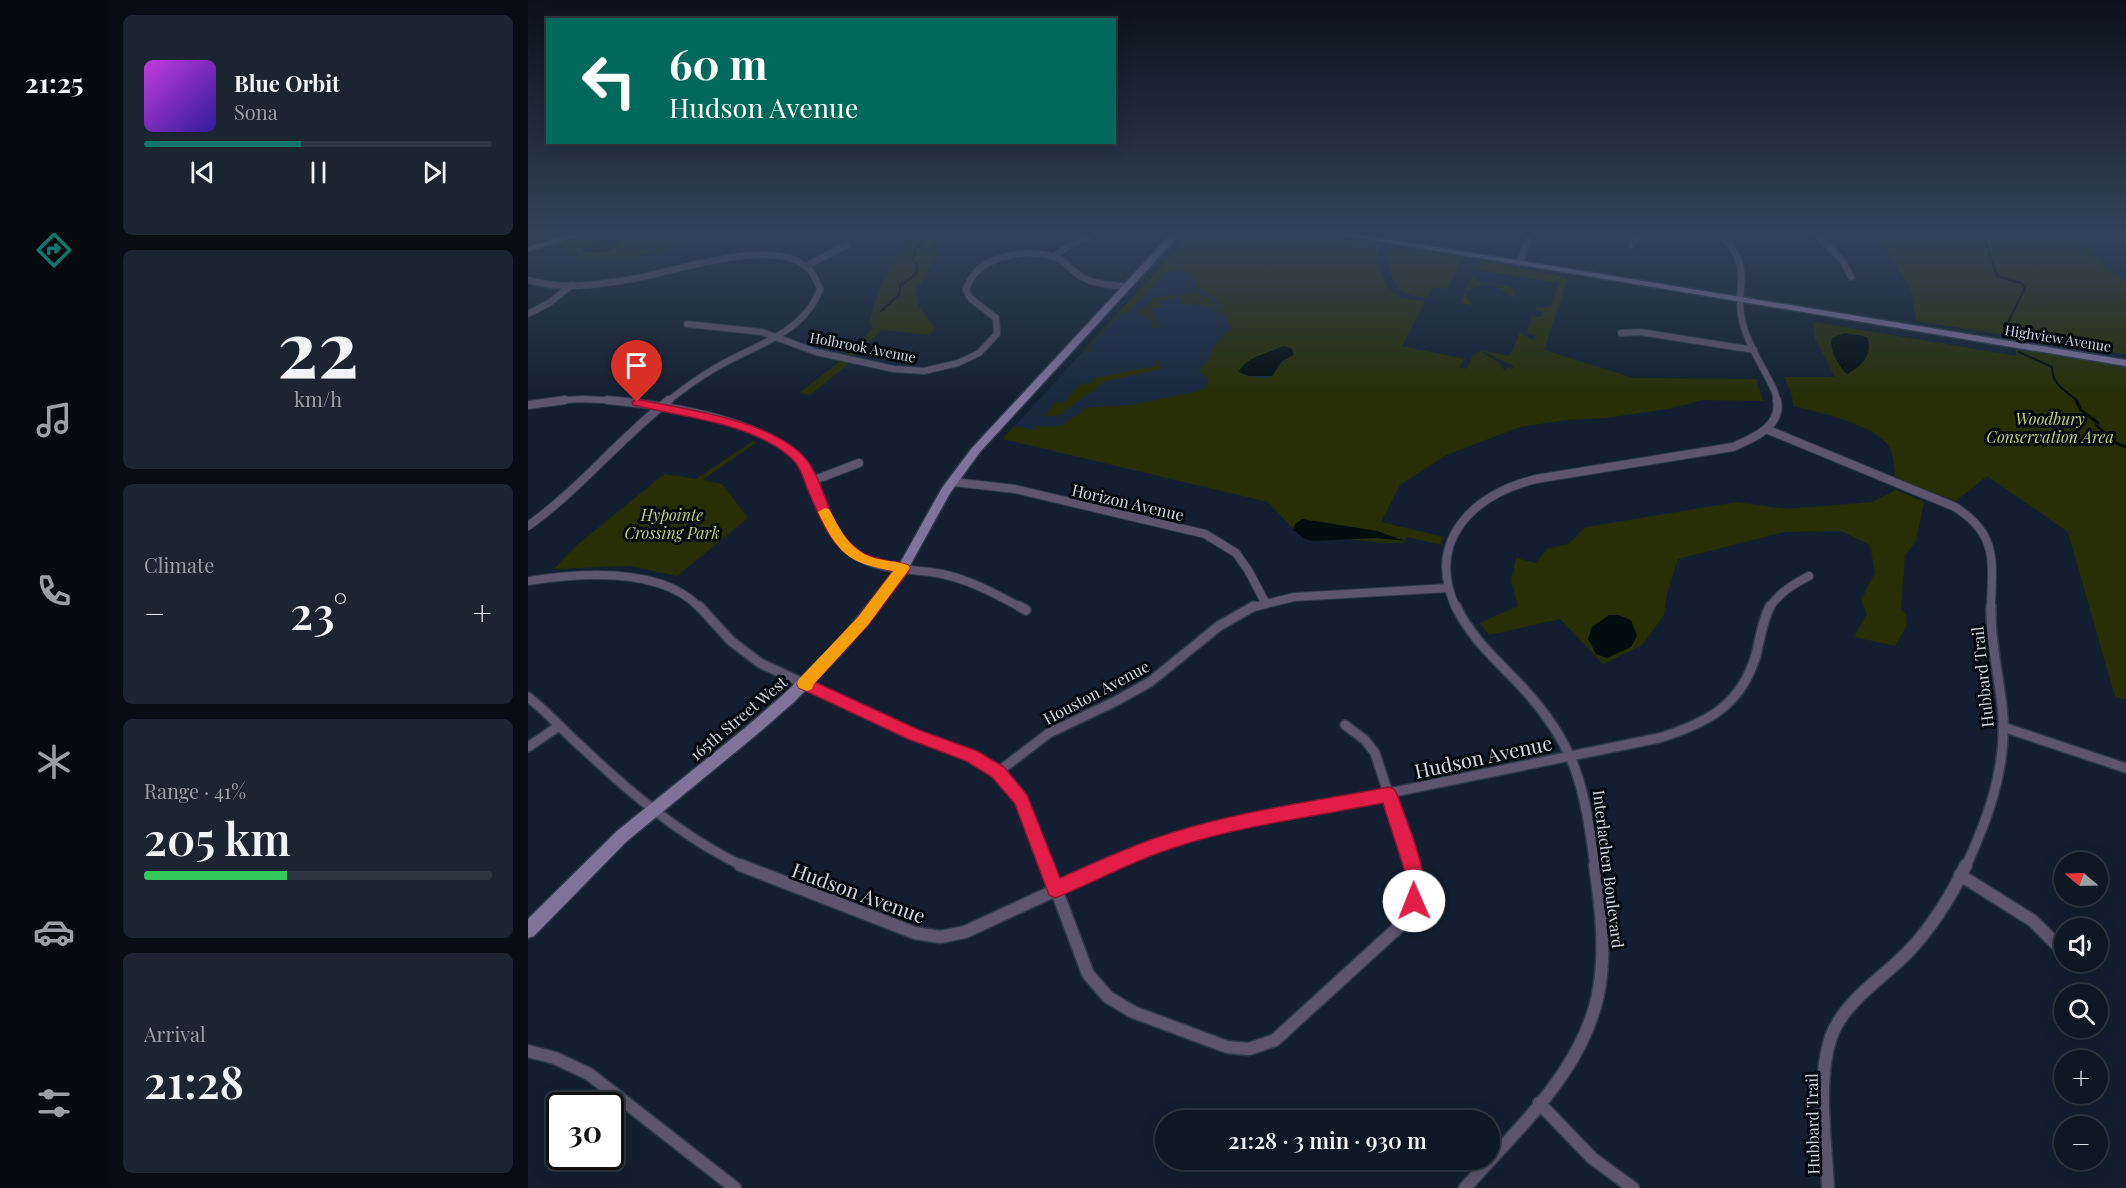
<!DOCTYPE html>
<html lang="en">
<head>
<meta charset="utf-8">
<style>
  body { margin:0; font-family:"Playfair Display",serif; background:#1c2431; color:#f1f3f6; height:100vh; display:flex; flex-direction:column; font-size:22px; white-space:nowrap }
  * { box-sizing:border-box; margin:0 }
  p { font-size:20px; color:#9b9fa6 }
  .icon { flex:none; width:33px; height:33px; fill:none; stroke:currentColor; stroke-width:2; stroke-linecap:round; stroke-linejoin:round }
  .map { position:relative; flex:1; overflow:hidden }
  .panel { display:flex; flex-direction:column; gap:15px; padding:15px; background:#080d14; width:420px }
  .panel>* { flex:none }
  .banner { position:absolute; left:18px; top:18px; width:570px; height:126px; border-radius:0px; box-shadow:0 3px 15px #0003,0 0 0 2px #2e3641; background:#00695c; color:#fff; overflow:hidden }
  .needle { width:39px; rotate:289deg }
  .buttons { position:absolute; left:1526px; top:852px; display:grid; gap:12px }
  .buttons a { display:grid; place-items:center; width:54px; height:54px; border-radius:50%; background:#0e1724; box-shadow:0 3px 15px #0003,0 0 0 2px #2e3641; font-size:30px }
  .speed { position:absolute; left:18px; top:1092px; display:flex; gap:12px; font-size:30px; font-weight:700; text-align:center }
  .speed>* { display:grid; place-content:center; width:78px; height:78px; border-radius:50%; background:#0e1724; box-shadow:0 3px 15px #0003,0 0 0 2px #2e3641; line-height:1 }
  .speed .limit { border:3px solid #111; border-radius:9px; background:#fff; color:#111 }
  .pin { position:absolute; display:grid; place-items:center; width:51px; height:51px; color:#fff; margin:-62px -26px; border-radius:50% 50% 50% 0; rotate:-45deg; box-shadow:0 0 6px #0007 }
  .pin .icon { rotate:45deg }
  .me { position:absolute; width:66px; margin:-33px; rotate:359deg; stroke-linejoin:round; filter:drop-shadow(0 0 4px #0008) }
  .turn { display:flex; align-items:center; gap:21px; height:126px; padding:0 24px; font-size:27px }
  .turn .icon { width:78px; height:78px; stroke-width:2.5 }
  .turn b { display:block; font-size:42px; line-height:51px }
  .big { font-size:45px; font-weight:600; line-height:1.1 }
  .panel .widget { flex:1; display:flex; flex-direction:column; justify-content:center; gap:9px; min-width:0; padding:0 21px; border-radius:9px; background:#1c2431 }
  .panel .dial { align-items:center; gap:0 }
  .dial b { font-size:78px; line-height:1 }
  .song { display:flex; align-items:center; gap:18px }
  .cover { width:72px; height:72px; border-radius:9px; background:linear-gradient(135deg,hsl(290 70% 55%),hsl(250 70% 35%)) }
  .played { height:6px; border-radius:3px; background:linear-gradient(90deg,#0f766e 45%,#2e3641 45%) }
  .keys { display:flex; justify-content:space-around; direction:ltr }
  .heat { display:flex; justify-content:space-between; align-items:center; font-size:33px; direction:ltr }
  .charge { height:9px; border-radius:4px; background:linear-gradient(90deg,#34c759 41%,#2e3641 0) }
  .trip { position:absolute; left:627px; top:1110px; width:345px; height:60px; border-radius:30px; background:#0e1724; box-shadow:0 3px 15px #0003,0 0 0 2px #2e3641; font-weight:600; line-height:60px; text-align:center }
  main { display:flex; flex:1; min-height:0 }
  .tab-bar { display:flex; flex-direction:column; width:108px; justify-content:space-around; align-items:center; background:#06090e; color:#9b9fa6 }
  .tab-bar .icon { width:42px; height:42px }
  .tab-bar .selected { color:#0f766e }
  .tab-bar b { font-size:27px; color:#f1f3f6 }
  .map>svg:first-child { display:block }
  .built { fill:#1a283e }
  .green { fill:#272e03; fill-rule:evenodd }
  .water { fill:#030d0f }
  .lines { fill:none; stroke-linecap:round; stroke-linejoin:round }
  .stream-far1 { stroke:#030d0f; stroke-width:2 }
  .stream { stroke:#030d0f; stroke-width:3 }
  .street-far3-casing { stroke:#2d3949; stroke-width:8 }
  .street-far2-casing { stroke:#2d3949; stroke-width:10 }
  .street-far1-casing { stroke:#2d3949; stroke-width:12 }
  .street-casing { stroke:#2d3949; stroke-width:15 }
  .secondary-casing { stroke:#2d3949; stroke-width:3 }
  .street-far3 { stroke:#5c556d; stroke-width:6 }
  .street-far2 { stroke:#5c556d; stroke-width:8 }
  .street-far1 { stroke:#5c556d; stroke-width:9 }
  .street { stroke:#5c556d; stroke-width:12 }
  .secondary { fill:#7f739a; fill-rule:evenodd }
  .route { fill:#e11d48; stroke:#92132f; stroke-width:1.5 }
  .slow { fill:#f59e0b }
  .labels { text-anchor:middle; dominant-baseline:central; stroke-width:6; stroke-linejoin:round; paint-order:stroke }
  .far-street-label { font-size:14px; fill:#d0d8e4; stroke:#050910 }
  .park-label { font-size:16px; font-style:italic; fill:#c0d378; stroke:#050910 }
  .street-label { font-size:16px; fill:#d0d8e4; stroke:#050910 }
  .near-street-label { font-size:20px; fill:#d0d8e4; stroke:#050910 }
</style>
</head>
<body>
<main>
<nav class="tab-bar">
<b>21:25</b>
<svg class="icon selected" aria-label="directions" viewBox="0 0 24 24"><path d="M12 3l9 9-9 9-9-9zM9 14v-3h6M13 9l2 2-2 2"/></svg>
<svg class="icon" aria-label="music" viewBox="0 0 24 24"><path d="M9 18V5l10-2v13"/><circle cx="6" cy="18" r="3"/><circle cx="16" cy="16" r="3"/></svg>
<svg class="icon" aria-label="phone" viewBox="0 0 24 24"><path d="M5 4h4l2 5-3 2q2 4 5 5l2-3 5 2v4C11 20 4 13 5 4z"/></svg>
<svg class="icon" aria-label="climate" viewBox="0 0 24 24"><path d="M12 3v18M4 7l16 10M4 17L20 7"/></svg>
<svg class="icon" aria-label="car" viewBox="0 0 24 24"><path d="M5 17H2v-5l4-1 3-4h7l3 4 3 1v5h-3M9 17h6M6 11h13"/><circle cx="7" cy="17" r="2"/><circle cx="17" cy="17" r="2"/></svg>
<svg class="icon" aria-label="filters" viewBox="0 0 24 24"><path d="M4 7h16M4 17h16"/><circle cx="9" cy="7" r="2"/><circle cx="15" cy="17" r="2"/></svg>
</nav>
<section class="panel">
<div class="widget">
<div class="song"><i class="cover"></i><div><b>Blue Orbit</b><p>Sona</p></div></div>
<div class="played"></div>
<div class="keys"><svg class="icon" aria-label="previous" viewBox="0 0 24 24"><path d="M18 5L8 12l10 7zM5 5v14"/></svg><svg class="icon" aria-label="pause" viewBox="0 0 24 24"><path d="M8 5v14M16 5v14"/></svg><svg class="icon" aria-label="next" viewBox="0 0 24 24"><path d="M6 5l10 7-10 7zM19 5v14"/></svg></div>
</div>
<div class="widget dial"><b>22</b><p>km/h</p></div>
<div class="widget"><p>Climate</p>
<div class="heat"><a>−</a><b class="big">23°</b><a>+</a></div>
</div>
<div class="widget"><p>Range · 41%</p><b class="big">205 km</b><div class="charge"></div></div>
<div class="widget"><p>Arrival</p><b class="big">21:28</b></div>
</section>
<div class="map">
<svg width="1598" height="1188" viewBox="0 0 1598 1188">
  <rect width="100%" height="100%" fill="#131f30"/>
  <!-- built -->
  <path class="built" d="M662,235l179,13 -152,242 -214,-51z"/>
  <!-- green -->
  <g class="green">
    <path d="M58,235h139c-44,5 -100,34 -143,21 -8,-3 -16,-10 -24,-14z"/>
    <path d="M385,235h26l-8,11 9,5 -24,40 2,15 17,22 -5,7 -48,-5 -28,26 -8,-2 27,-25 -4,-7 14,-43z"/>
    <path d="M662,235h134l55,9 -3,17 13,28 10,8 26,5 -23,44 63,13 -6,8 7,2 7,-14 7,-4 19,12 6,8 1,-3 9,-1 -35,-17 30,6 10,-24 13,9 2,-6 -9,-2 6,-17 9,1 2,-5 -8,-2v-2l16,-2 8,-23 -80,-13 -5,2 4,-9 9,-1 69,13 11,3v3l-23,69 90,28 122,1 7,22 -62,-1 -28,8 -67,10 -40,2 -46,7 -74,28 -46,30 -19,37 63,15 -3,8 -34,-8 -3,6h-22l-85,-10 -29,-31 -265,-63 11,-13 20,4 4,-4 12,1 11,-2 27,-18 44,-2 66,-14 9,-4 2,-8 -11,-8 8,-8 10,-20 15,-15 -16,-30 -18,-10 -2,-9 -8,-5 -2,-4 -23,4 1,3 -37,36h-5l-33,35 6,3h-11zM756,346l4,13c-9,3 -10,12 -17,17 -5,4 -23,0 -29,-1l15,-18z"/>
    <path d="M1341,235h257v3l-22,-3 -15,18 27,23 10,5v73l-210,-33 -5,-31 -24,-39z"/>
    <path d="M867,247l62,10 5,2 -15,30 -15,-1 -5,10c-22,-4 -30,-3 -37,-27 -2,-7 -4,-11 -2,-19z"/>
    <path d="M944,276l3,1v4l34,5 6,6 -2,6 -21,-14 -12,1 -14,7 1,7 7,7 -14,-3z"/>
    <path d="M667,291l16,8 9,14 -3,1 -4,-8 -11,2 -2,-5 -17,3 -4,-11z"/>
    <path d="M646,294l4,10 -4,-6 -15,3 2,6 -9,2 5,18 -6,2 1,-7 -13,-9 14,-14z"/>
    <path d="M1286,322l203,34 -3,-12 112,19v337l-11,-3 -47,-165 -81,-56 -34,27 -57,-24c-2,-9 -2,-20 -5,-29 -8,-23 -75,-39 -98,-44l-1,-11 -8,-18h51l-20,-38z"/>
    <path d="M627,360h3l3,9 -55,12 -47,34 -15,2 12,-15 7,1 16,-18 15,-3 -1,-4 63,-12z"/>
    <path d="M312,361l10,2 -40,32 -11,-2z"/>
    <path d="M225,441l4,1 -55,38 20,4 26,34 -71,58 -48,-10 -75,3 22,-23 88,-72 32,5z"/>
    <path d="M1368,490l28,12 -8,39 -11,14 -4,54 5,5 1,11 -12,21 -41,-9 13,-23 -6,-14 14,-27 -5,-28 -29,-14 -57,1 -106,27 -11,34 -3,22 -22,30 -39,19 -43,-45 -71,16 -10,-12 39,-17 -7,-25 5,-23 20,5 11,-14 21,-5 18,-17 151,-25 49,7 86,-7z"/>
  </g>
  <!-- water -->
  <g class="water">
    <path d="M80,239l13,2c-9,13 -24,13 -38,10v-4l11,-6z"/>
    <path d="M1317,333l22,4c7,17 -6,30 -20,37 -9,-8 -18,-25 -15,-36z"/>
    <path d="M756,346l8,3 2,6 -12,6 -10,15h-23l-10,-4c6,-15 31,-19 45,-26z"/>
    <path d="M774,519l75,12 28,10 -29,-3 -63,3 -8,-2 -12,-9 2,-6z"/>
    <path d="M1081,615h9l13,5 6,16 -6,11 -24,11 -11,-4 -8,-15 4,-12z"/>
  </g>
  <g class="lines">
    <!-- stream-far1 -->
    <g class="stream-far1">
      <path d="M1455,235l14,41 23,7 5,4 -18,38"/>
      <path d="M353,311l19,-17v-8l16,-12 1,-9 -5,-7 4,-4 -3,-3 18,-16"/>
      <path d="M1478,328l1,8"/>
      <path d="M1491,352l33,15c0,19 14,23 25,34"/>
    </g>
    <!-- stream -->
    <path class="stream" d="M1548,400l5,10 17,13 -2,2 20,18 10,4"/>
    <defs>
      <g id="street-far3">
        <path d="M1194,235c35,40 10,50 21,89 6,24 22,45 32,68l2,9"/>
        <path d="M1288,235l27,26 8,16"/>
        <path d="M1104,245l7,-10"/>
        <path d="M526,256l23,-15 12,-4"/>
        <path d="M991,263l11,-28"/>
        <path d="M278,266l41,-21"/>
        <path d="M0,280c34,10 69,5 104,-1 43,-7 142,-44 177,-10 5,4 8,14 11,20 -16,45 -66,56 -103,78 -17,10 -34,22 -49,34"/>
        <path d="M0,314l21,-11 23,-18"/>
        <path d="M159,324l75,8 54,20 78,17 30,2 34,-8 21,-10 18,-19 -1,-16 -26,-20 -4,-8c9,-33 56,-42 86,-34 13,3 19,15 30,21 13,8 30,7 45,10"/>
        <path d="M1093,333l19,-1 114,18"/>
        <path d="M23,401l31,-2 40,2"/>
      </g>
      <g id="street-far2">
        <path d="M79,400c55,5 171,20 200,71 17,30 20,66 51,85 25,16 57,12 84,18 29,6 55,21 80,34"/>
        <path d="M0,405l37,-5"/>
        <path d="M1238,429l189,78c44,28 37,55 36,101"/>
        <path d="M284,481l47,-18"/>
        <path d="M425,482l62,7 190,45 31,19 12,17 17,32"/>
        <path d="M0,526c52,-37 91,-87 141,-126"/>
        <path d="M0,581c51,-8 133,-15 172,27"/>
        <path d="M722,608l44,-11 154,-9"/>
        <path d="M928,608c-31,-68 17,-113 80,-129l197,-32c20,-9 49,-20 44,-47"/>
        <path d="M1241,608c11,-16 23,-23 40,-32"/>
      </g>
      <g id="street-far1">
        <path d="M171,606l32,35 29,22 134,63 77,30 27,16 28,37 21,57"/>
        <path d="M491,606l7,4"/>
        <path d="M928,606c15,33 43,56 67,82 55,60 61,100 72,178"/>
        <path d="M0,697c21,16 37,36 57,53 45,43 102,90 158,116"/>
        <path d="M817,725l20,15 10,13 37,113"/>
        <path d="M1475,727l123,41"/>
        <path d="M0,747l31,-21"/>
        <path d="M470,772l51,-39 67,-32 34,-19 69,-56 35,-20"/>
        <path d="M579,866l41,-17 64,-20 447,-91c48,-15 82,-32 97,-83 4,-16 6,-33 14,-49"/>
        <path d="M1438,866c22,-47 40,-97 37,-150 -3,-37 -13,-72 -12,-110"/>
      </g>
      <g id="street">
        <path d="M212,865l175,68 25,4 25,-5 145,-67"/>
        <path d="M519,865l41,109 20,23 25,15 94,35 22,2 26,-9 127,-116c11,-21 17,-36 10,-59"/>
        <path d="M1432,875l73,46 31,31"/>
        <path d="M0,1051l27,7 34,16 146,114"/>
        <path d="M1011,1103l53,55 41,30"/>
        <path d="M937,1188c55,-62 128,-126 136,-213 4,-37 -1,-74 -6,-110"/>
        <path d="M1300,1188c-2,-46 -12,-107 3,-151 13,-36 52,-59 77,-85 24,-25 43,-56 58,-87"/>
      </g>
      <g id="secondary">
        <path d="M41,235h14l-55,16v-4z"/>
        <path d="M642,235h9l-199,217 -30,41 -43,78 -60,77 -53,54 -39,34 -128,105 -93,95 -6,2v-19l89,-88 128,-103 39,-34 55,-54 60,-75 43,-77 30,-40z"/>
        <path d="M814,235h20l764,125v6z"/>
      </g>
    </defs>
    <!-- street-far3 casing -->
    <use href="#street-far3" class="street-far3-casing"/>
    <!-- street-far2 casing -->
    <use href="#street-far2" class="street-far2-casing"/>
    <!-- street-far1 casing -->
    <use href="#street-far1" class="street-far1-casing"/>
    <!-- street casing -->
    <use href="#street" class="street-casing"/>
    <!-- secondary casing -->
    <use href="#secondary" class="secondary-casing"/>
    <!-- street-far3 -->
    <use href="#street-far3" class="street-far3"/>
    <!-- street-far2 -->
    <use href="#street-far2" class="street-far2"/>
    <!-- street-far1 -->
    <use href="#street-far1" class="street-far1"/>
    <!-- street -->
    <use href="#street" class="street"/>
    <!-- secondary -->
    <use href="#secondary" class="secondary"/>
  </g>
  <!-- sky -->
  <linearGradient id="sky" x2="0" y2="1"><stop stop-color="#0a111a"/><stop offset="0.58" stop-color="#334259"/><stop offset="1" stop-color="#334259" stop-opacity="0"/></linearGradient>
  <rect width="1598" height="402" fill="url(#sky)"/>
  <!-- route -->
  <path class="route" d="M109,399c49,11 122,19 161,52 31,26 25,79 65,102 14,8 30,7 45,12l2,3 -2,4 -40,53 -53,57 104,48 58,21 27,16 23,28 33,83c38,-17 75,-34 114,-46 69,-22 144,-31 215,-45l5,2 3,5c10,30 36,84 24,113l-7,3 -6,-3 -2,-6v-26l-23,-72c-68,13 -144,23 -210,45 -41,13 -78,34 -118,50l-6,-3 -34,-91 -23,-27 -26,-16 -58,-22 -109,-51 -2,-4 61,-67 35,-46c-58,-11 -64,-33 -86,-83 -4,-12 -8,-24 -18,-32 -38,-33 -107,-39 -156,-51l-1,-3z"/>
  <!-- slow -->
  <path class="slow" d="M297,508l4,1c11,20 20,41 45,49 11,3 23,3 34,7l2,3 -42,57 -54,59 -2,5 -5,2 -8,-3 -2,-4 2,-5 59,-62 35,-46c-46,-8 -55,-18 -75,-59z"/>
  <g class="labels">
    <!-- far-street labels -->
    <g class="far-street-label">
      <text transform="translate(1530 338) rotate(9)">Highview Avenue</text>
      <text transform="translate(335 347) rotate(11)">Holbrook Avenue</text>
    </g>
    <!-- park labels -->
    <g class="park-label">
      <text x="1522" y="418">Woodbury<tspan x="1522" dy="18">Conservation Area</tspan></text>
      <text x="144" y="514">Hypointe<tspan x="144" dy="18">Crossing Park</tspan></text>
    </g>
    <!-- street labels -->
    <g class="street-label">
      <text transform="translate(600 502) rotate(13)">Horizon Avenue</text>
      <text transform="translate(1454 677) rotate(-96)">Hubbard Trail</text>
      <text transform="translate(568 692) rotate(-28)">Houston Avenue</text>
      <text transform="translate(210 718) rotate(-40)">165th Street West</text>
      <text transform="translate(1081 869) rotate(83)">Interlachen Boulevard</text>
      <text transform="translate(1284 1124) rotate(-91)">Hubbard Trail</text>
    </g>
    <!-- near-street labels -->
    <g class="near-street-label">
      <text transform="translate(955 756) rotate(-12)">Hudson Avenue</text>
      <text transform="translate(331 892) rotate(20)">Hudson Avenue</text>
    </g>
  </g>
</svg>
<div class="buttons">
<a><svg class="needle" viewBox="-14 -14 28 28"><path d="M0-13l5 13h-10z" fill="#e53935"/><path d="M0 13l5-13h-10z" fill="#9b9fa6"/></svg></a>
<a><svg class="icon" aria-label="sound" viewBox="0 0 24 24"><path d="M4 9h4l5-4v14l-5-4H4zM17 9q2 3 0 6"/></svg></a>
<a><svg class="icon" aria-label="search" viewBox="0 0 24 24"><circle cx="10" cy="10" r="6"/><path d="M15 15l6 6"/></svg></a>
<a>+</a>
<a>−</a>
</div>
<div class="speed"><div class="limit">30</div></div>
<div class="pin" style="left:109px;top:402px;background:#d93025"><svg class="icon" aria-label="arrive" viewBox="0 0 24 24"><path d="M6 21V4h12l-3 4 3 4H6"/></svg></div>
<svg class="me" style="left:886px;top:901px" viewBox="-20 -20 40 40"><circle r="19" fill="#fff"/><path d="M0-13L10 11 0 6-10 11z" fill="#e11d48"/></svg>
<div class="trip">21:28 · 3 min · 930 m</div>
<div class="banner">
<div class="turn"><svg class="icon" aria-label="left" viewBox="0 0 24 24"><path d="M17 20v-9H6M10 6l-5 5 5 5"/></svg><div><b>60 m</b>Hudson Avenue</div></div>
</div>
</div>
</main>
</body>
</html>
